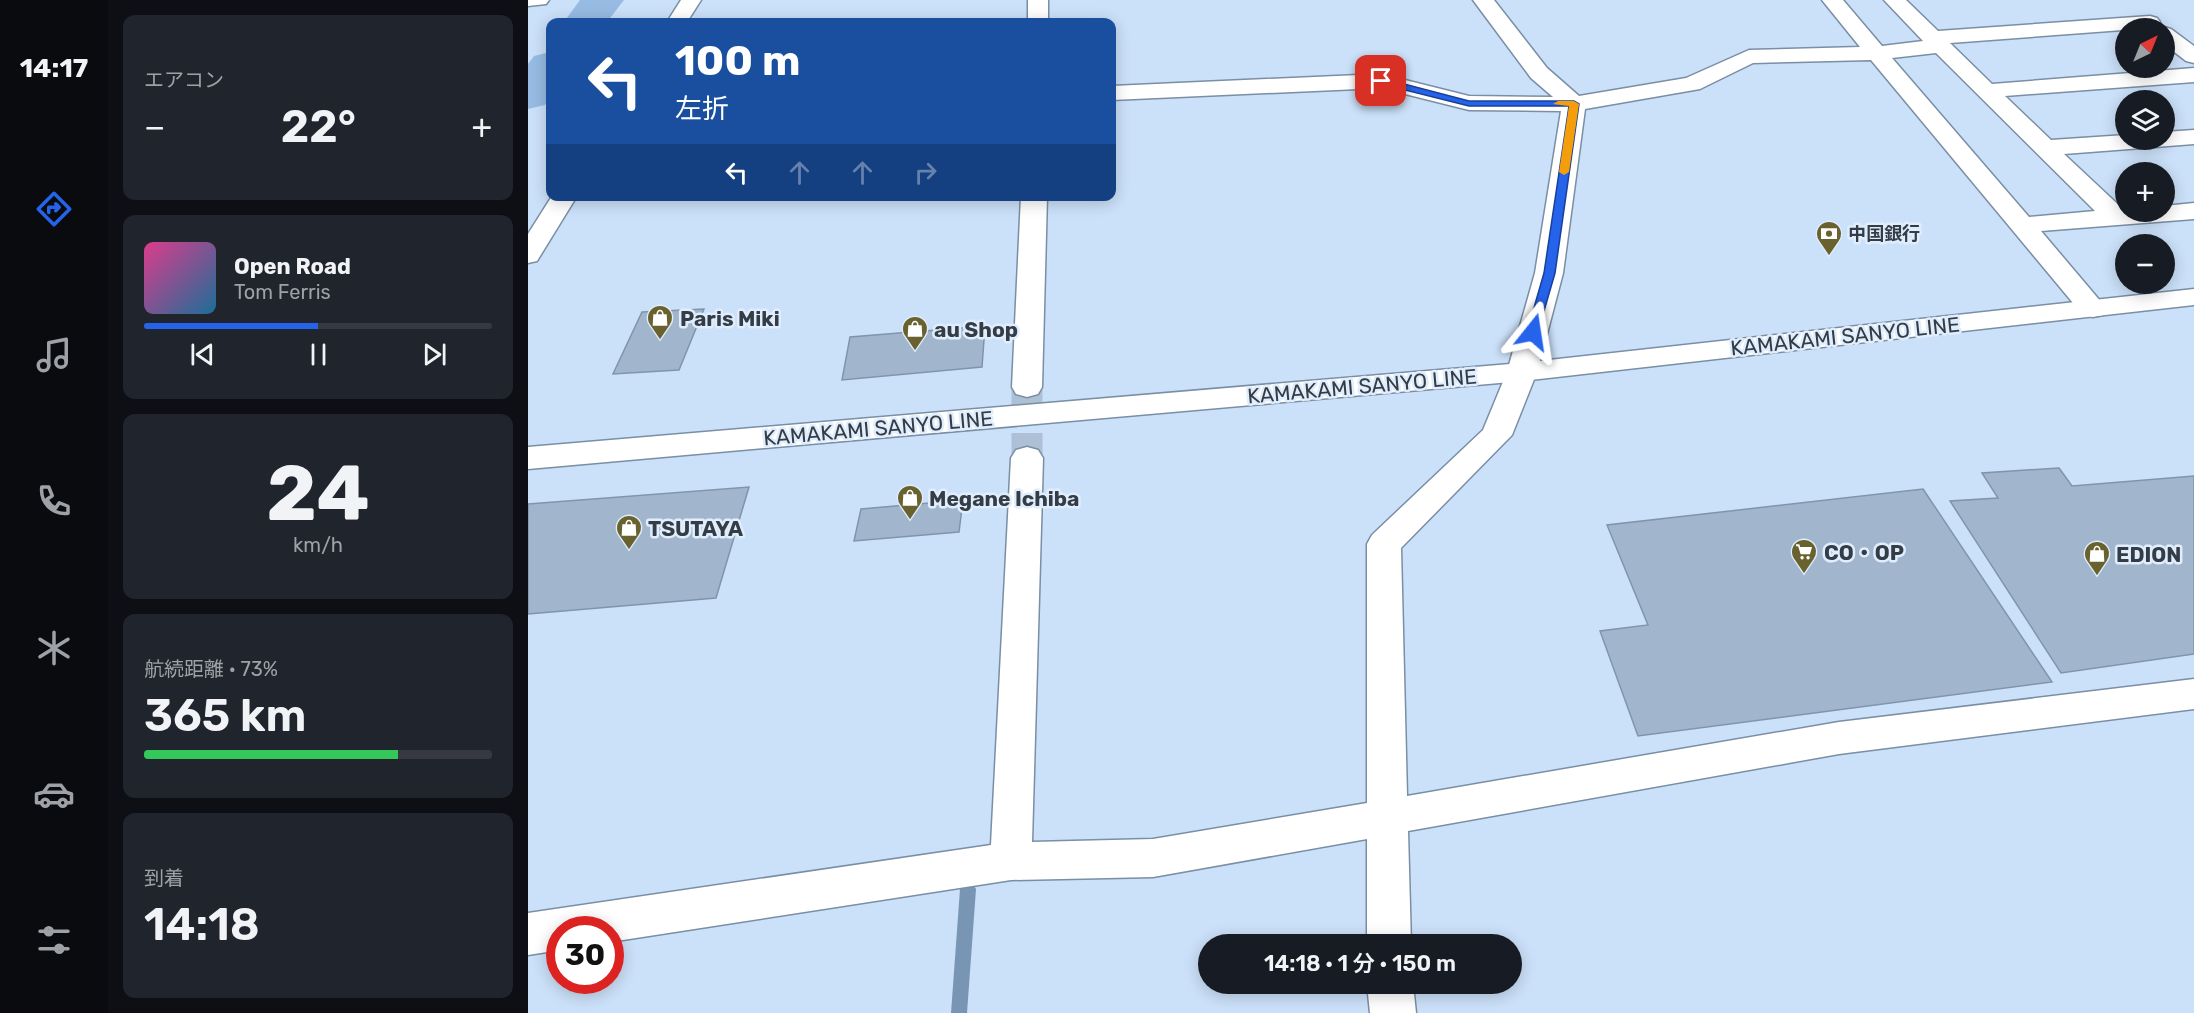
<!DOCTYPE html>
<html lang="ja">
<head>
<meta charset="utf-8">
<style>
  body { margin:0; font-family:Rubik,"Noto Sans JP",sans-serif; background:#20242c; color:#f1f3f6; height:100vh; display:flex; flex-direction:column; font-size:22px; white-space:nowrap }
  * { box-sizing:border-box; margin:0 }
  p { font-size:20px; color:#9ea1a6 }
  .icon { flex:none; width:33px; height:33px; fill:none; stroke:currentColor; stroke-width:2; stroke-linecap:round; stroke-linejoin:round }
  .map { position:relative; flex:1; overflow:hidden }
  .sheet { display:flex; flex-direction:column; gap:15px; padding:15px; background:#0d0f14; width:420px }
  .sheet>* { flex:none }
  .guide { position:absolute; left:18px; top:18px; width:570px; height:183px; border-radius:12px; box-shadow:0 3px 15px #0003; background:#1a4fa0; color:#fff; overflow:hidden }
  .needle { width:39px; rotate:43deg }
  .tools { position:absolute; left:1587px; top:18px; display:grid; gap:12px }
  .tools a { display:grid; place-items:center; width:60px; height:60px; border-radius:50%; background:#171b24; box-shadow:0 3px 15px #0003; font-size:30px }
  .speed { position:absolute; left:18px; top:916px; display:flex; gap:12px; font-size:30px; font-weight:700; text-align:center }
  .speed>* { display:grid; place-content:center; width:78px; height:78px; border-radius:50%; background:#171b24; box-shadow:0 3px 15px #0003; line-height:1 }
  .speed .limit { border:9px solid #d22; background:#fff; color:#111 }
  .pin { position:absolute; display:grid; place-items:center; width:51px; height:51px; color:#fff; margin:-26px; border-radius:12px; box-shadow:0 3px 9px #0006 }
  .me { position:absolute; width:66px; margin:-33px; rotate:15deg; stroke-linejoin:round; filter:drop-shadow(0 0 4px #0008) }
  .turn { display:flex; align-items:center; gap:21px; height:126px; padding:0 30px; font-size:27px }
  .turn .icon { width:78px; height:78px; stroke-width:2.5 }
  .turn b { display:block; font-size:42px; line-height:51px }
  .lanes { display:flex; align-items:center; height:57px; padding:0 30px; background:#0003; justify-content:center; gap:30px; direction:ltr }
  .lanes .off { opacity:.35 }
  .big { font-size:45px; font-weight:600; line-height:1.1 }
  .sheet .card { flex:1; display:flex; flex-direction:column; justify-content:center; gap:9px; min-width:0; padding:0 21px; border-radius:12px; background:#20242c }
  .sheet .dial { align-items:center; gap:0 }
  .dial b { font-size:78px; line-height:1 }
  .song { display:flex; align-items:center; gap:18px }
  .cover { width:72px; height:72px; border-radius:9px; background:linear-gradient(135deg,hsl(330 70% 55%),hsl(200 70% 35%)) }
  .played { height:6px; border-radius:3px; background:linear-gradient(90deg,#2563eb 50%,#363941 50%) }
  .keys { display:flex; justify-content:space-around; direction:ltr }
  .heat { display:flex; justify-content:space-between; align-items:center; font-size:33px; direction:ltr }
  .charge { height:9px; border-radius:4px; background:linear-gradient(90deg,#34c759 73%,#363941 0) }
  .trip { position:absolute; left:670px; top:934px; width:324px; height:60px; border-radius:30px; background:#171b24; box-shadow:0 3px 15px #0003; font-weight:600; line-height:60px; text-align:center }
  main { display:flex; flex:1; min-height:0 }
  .menu { display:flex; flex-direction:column; width:108px; justify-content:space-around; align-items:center; background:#090b0e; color:#9ea1a6 }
  .menu .icon { width:42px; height:42px }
  .menu .on { color:#2563eb }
  .menu b { font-size:27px; color:#f1f3f6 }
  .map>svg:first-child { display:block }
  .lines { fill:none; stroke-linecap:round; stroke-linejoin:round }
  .stream { fill:#7995b4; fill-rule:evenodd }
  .river { fill:#97bbe3; fill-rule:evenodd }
  .building { fill:#a1b6cd; stroke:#8095ab; stroke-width:1.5 }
  .minor-tunnel { stroke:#adc0d5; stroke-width:31; stroke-dasharray:31 15; stroke-linecap:butt }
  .minor-casing { stroke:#7a8ea4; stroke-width:3 }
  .major-casing { stroke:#7a8ea4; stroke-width:3 }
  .minor { fill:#fff; fill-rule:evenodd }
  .major { fill:#fff; fill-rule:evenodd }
  .route { fill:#2563eb; stroke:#184099; stroke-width:1.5 }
  .slow { fill:#f59e0b }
  .labels { text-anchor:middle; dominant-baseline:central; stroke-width:5; stroke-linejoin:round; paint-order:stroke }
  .far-poi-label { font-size:18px; font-weight:bold; fill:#343c46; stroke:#e0edfc; text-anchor:start }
  .poi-label { font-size:21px; font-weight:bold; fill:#343c46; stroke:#e0edfc; text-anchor:start }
  .street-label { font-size:21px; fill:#343c46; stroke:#e0edfc }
</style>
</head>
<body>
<main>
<nav class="menu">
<b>14:17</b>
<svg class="icon on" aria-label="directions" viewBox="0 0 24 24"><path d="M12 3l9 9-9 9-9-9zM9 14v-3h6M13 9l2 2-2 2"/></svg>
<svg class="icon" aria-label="music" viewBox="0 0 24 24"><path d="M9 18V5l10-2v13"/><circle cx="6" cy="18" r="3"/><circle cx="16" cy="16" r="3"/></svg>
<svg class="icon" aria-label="phone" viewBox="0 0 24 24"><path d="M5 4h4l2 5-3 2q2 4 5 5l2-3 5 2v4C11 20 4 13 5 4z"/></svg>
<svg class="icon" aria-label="climate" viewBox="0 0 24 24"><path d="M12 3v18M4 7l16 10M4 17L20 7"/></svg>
<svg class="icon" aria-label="car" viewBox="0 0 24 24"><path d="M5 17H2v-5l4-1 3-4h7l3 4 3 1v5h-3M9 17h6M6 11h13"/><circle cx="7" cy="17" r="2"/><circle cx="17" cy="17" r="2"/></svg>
<svg class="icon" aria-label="filters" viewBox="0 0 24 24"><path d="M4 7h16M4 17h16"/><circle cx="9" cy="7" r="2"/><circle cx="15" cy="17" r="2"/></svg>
</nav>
<section class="sheet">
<div class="card"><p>エアコン</p>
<div class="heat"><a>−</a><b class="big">22°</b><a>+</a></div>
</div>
<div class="card">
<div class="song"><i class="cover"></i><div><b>Open Road</b><p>Tom Ferris</p></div></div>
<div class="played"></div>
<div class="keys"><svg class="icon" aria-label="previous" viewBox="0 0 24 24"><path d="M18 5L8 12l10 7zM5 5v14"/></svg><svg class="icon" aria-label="pause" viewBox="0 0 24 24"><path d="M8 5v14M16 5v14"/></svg><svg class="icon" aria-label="next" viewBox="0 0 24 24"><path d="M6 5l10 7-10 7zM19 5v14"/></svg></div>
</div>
<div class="card dial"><b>24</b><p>km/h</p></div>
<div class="card"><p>航続距離 · 73%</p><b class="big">365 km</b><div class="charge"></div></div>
<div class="card"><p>到着</p><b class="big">14:18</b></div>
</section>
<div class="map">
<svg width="1666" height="1013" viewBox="0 0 1666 1013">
  <rect width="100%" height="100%" fill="#cbe1f9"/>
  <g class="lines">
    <!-- stream -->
    <path class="stream" d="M440,882l5,2 3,5 -9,124h-16l9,-124 3,-5z"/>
    <!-- river -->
    <g class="river">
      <path d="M52,0h44l-17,22h-43z"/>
      <path d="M22,52v45l-5,8 -17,4v-45l6,-8z"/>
    </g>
  </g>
  <!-- building -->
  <g class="building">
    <path d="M176,309l-25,61 -66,4 29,-62z"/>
    <path d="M457,326l-3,41 -140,13 8,-43z"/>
    <path d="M1531,468l13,18 122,-10v178l-133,19 -111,-172 48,-3 -16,-25z"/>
    <path d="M221,487l-33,111 -188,16v-110z"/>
    <path d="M1395,489l129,193 -414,54 -38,-105 48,-6 -41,-100z"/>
    <path d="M435,500l-4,32 -105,9 7,-32z"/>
  </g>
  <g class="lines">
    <!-- minor-tunnel -->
    <path class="minor-tunnel" d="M499,387v71"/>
    <defs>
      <g id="minor">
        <rect x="500" y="0" width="20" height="22"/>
        <path d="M945,0h21l53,68 32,28 107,-18 63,-28 111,-3 -38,-47h21l39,46 41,-5 -39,-41h22l32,31 212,-15 7,2 3,4 -3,4 -7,2 -200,15 42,41 202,-16v14l-189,14 46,44 75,-5v5h38v-8l30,-2v14l-130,10 62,58h38v-6l30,-3v16l-153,12 66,78 -4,6 -10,2 -10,-2 -212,-255 -118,3 -53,26 -115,20 -22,164 -26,99 -25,63 -111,113 6,248 432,-74 355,-43v30l-355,45 -431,77 3,114h-44v-106l-214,38 -142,3 -401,62v-12h-50v20l-32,5v-42l463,-68 20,-387 5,-8 11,-3 11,3 5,8 -11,384 121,-3 214,-36v-259l5,-9 111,-105 24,-58 28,-99 26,-162 -92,-1 -88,-22 -269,12v-14l269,-12 88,22 84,1 -22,-19zM1408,53l159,158 -66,6 -137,-159z"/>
        <path d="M1636,27l7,2 23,17v17l-8,-2 -22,-17v-16h-7z"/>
        <path d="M493,196h26l-5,191 -4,7 -11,3 -11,-3 -4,-7z"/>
        <path d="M839,984h46l3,29h-46z"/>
      </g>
      <g id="major">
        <path d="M0,0h21l-3,4 -18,2z"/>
        <path d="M153,0h20l-14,22h-20z"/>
        <path d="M24,196h25l-40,65 -9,2v-29z"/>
        <path d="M1666,289v16l-672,76 -994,88v-22l994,-84z"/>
      </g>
    </defs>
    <!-- minor casing -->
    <use href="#minor" class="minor-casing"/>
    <!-- major casing -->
    <use href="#major" class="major-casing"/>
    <!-- minor -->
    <use href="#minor" class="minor"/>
    <!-- major -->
    <use href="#major" class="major"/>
  </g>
  <!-- route -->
  <path class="route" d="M853,78l88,23h105l5,3 -24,169 -18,62 -10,-3 17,-59 25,-167h-100l-92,-23v-4z"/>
  <!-- slow -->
  <path class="slow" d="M1046,101l5,3 -10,68 -5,3 -5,-3 10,-66 -16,-2 5,-3z"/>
  <!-- icons -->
  <defs>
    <symbol id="bank-pin" viewBox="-11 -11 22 30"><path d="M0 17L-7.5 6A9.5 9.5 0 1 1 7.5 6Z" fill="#69622f" stroke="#e0edfc"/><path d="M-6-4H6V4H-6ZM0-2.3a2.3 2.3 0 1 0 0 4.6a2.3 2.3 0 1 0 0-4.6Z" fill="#fff"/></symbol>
    <symbol id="shop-pin" viewBox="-11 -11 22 30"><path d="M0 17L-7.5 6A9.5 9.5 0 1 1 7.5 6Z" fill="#69622f" stroke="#e0edfc"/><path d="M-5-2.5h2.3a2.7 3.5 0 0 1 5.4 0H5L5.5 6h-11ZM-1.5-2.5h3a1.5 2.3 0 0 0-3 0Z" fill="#fff"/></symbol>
    <symbol id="supermarket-pin" viewBox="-11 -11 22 30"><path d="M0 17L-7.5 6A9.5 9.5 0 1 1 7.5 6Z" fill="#69622f" stroke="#e0edfc"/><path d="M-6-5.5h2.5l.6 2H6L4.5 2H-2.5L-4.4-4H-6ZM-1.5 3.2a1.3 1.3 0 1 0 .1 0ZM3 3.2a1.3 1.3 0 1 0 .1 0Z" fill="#fff"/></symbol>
  </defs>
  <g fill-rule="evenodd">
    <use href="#bank-pin" x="1286" y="219" width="30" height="40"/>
    <use href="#shop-pin" x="117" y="303" width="30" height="40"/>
    <use href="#shop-pin" x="372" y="314" width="30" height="40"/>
    <use href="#shop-pin" x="367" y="483" width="30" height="40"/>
    <use href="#shop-pin" x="86" y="513" width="30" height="40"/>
    <use href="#supermarket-pin" x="1261" y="537" width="30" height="40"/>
    <use href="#shop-pin" x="1554" y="539" width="30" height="40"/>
  </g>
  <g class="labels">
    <!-- far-poi labels -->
    <g class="far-poi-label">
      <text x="1320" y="234">中国銀行</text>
    </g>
    <!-- poi labels -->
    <g class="poi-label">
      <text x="152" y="318">Paris Miki</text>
      <text x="406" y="329">au Shop</text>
      <text x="401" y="498">Megane Ichiba</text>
      <text x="120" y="528">TSUTAYA</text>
      <text x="1296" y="552">CO・OP</text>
      <text x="1588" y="554">EDION</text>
    </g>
    <!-- street labels -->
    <g class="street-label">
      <text transform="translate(1317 336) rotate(-6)">KAMAKAMI SANYO LINE</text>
      <text transform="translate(834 386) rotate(-5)">KAMAKAMI SANYO LINE</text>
      <text transform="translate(350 428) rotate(-5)">KAMAKAMI SANYO LINE</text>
    </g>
  </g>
</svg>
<div class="tools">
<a><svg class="needle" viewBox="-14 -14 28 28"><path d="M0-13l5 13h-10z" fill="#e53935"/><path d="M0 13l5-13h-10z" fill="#9ea1a6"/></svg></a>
<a><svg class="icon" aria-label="layers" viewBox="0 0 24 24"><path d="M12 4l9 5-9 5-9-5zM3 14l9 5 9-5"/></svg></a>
<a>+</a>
<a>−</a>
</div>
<div class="speed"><div class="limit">30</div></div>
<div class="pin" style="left:853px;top:81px;background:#d93025"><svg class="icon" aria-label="arrive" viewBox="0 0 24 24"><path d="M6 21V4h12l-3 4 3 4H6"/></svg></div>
<svg class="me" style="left:1005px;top:332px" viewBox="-20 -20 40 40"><path d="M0-17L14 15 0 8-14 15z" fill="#2563eb" stroke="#fff" stroke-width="4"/></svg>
<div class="trip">14:18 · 1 分 · 150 m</div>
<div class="guide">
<div class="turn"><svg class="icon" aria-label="left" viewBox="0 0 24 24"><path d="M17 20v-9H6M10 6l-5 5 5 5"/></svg><div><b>100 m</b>左折</div></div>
<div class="lanes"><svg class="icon" aria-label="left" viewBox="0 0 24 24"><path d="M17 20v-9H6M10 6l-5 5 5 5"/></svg><svg class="icon off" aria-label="ahead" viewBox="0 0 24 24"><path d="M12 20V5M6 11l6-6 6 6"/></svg><svg class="icon off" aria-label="ahead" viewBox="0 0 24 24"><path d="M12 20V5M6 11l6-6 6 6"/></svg><svg class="icon off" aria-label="right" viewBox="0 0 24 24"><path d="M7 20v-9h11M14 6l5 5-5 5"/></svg></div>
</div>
</div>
</main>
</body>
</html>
